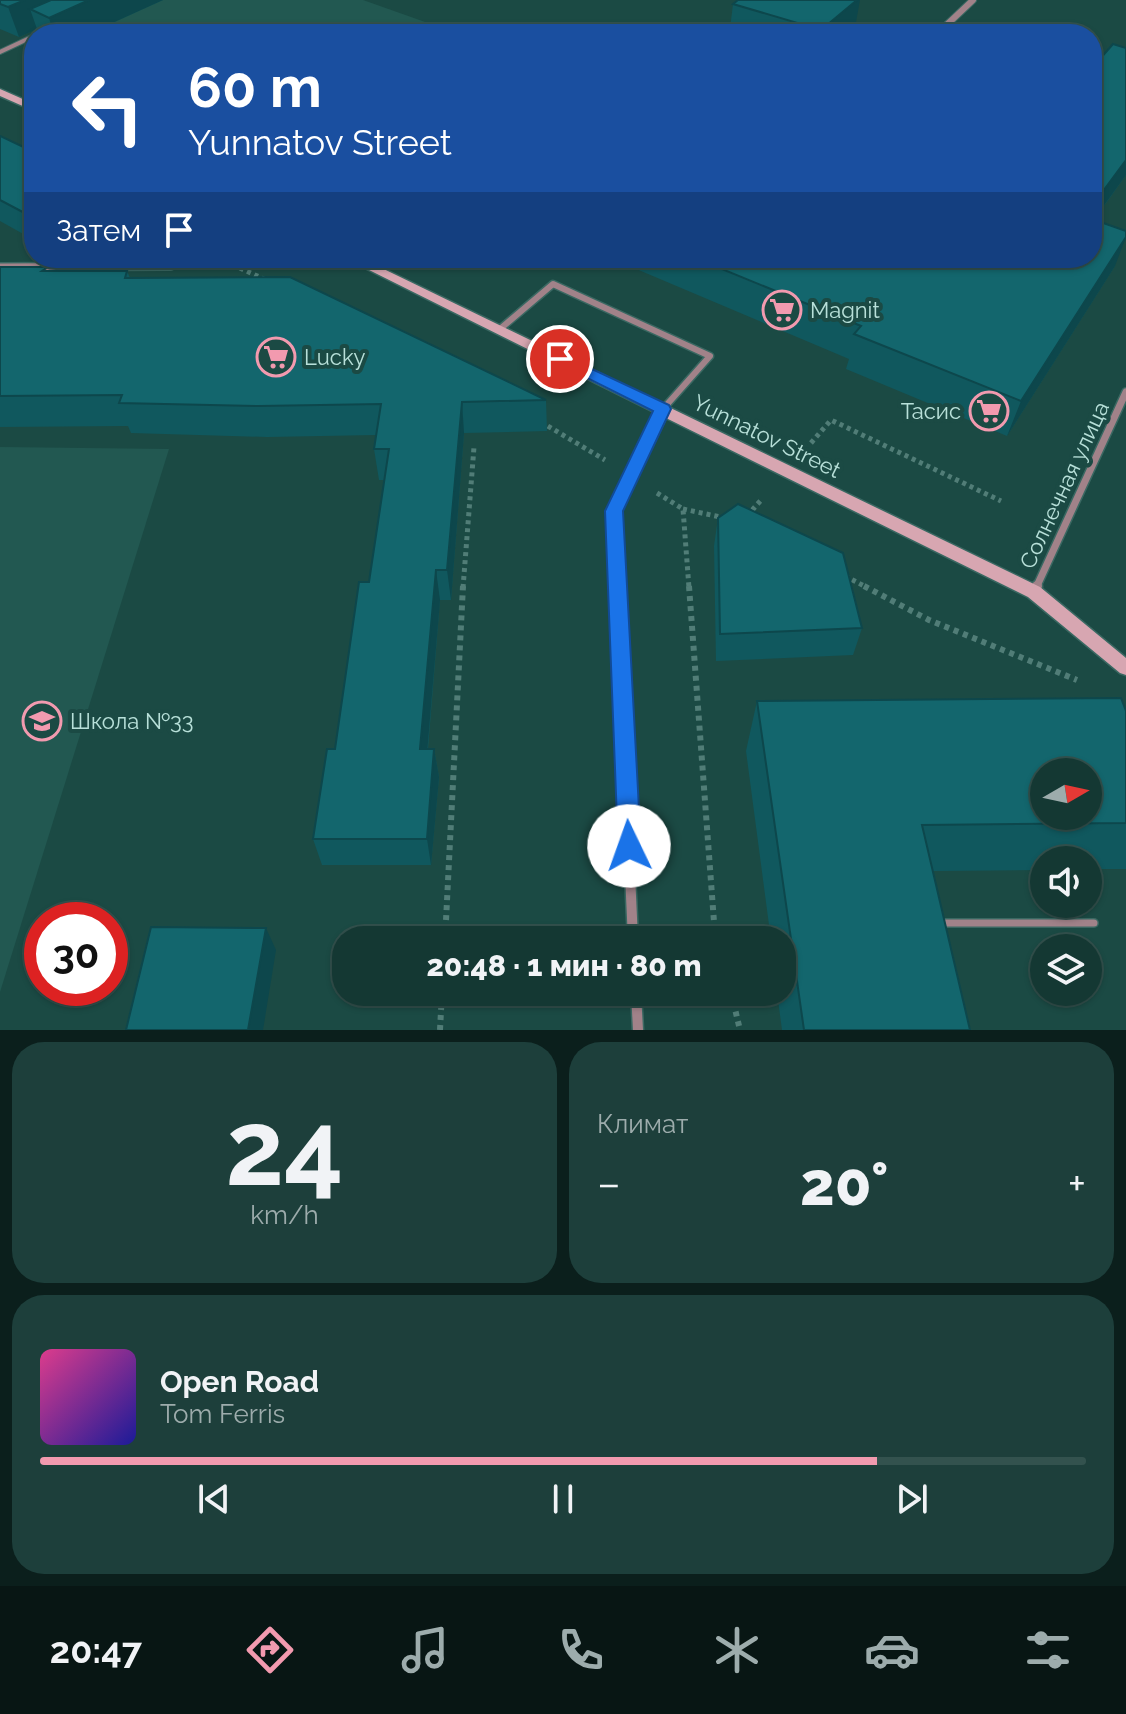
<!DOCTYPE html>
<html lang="ru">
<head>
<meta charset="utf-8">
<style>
  body { margin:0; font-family:Raleway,sans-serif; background:#1d3f3b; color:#f1f3f6; height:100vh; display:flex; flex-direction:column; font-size:30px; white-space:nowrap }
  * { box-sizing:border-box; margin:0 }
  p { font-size:26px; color:#9dacac }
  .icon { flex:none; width:44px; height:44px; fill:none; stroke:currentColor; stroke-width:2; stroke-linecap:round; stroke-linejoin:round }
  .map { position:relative; height:1030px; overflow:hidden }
  .panel { display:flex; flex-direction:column; gap:12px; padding:12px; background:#0b1f1c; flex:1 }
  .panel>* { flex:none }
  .banner { position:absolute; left:24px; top:24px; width:1078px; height:244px; border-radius:32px; box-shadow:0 2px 6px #0004,0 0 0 2px #33524e; background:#1a4fa0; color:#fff; overflow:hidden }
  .needle { width:52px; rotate:81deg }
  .fabs { position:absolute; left:1030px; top:758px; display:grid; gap:16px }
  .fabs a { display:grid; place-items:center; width:72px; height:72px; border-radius:50%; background:#143833; box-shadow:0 2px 6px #0004,0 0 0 2px #33524e; font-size:40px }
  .speed { position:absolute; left:24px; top:902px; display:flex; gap:16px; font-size:40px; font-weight:700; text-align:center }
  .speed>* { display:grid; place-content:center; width:104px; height:104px; border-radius:50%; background:#143833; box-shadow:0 2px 6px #0004,0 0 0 2px #33524e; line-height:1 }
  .speed .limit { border:12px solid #d22; background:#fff; color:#111 }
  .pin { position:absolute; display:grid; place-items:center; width:68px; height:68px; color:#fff; margin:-34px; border:4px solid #fff; border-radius:50%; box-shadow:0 2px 8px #0007 }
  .me { position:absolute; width:88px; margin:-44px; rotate:357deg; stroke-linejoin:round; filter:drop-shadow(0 0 6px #0008) }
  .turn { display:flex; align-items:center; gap:28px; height:168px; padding:0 32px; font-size:36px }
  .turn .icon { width:104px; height:104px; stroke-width:2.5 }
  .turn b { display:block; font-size:56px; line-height:68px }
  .then { display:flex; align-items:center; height:76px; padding:0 32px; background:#0003; gap:16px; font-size:30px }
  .big { font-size:60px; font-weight:800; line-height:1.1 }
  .panel .tile { flex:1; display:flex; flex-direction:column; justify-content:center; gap:12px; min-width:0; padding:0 28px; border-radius:32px; background:#1d3f3b }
  .panel .dial { align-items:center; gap:0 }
  .dial b { font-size:104px; line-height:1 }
  .song { display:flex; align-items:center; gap:24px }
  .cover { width:96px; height:96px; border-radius:12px; background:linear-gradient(135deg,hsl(330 70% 55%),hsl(240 70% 35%)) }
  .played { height:8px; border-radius:4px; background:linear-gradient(90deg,#f29aaf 80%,#33524e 80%) }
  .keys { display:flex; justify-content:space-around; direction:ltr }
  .heat { display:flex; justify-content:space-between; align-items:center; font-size:44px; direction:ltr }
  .panel .tiles { flex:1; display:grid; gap:12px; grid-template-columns:1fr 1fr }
  .tile:last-child { grid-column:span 2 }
  .trip { position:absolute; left:332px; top:926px; width:464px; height:80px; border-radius:32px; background:#143833; box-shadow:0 2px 6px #0004,0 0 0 2px #33524e; font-weight:800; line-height:80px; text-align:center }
  .tabs { display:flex; height:128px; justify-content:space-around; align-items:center; background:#081614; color:#9dacac }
  .tabs .icon { width:56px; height:56px }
  .tabs .active { color:#f29aaf }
  .tabs b { font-size:36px; color:#f1f3f6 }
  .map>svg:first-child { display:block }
  .built { fill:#225851 }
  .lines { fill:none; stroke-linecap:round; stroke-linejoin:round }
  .lane-far2-casing { stroke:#3a6862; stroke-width:6 }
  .lane-far1-casing { stroke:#3a6862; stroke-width:9 }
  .lane-casing { stroke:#3a6862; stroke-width:10 }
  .street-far2-casing { stroke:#3a6862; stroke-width:8 }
  .street-far1-casing { stroke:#3a6862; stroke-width:10 }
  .street-casing { stroke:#3a6862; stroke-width:13 }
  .secondary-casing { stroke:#3a6862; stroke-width:3 }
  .path-far1 { stroke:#517d77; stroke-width:5; stroke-dasharray:4 4; stroke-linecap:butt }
  .path { stroke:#517d77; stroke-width:6; stroke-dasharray:5 5; stroke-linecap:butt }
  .lane-far2 { stroke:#a18289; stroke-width:4 }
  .lane-far1 { stroke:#a18289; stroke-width:6 }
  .lane { stroke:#a18289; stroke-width:7 }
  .street-far2 { stroke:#a18289; stroke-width:6 }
  .street-far1 { stroke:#a18289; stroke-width:7 }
  .street { stroke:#a18289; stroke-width:10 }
  .secondary { fill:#d7a6b1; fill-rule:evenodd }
  .wall { fill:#10585e }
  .shaded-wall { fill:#0d474c }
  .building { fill:#13666d; stroke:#0d474c; stroke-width:2; fill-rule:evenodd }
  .route { fill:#1a73e8; stroke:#114b97; stroke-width:2 }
  .labels { text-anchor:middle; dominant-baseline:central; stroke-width:8; stroke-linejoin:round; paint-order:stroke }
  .poi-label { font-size:22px; fill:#b8e0d9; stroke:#1b4a44; text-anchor:start }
  .street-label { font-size:22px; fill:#b8e0d9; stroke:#1b4a44 }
</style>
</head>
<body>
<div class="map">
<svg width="1126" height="1030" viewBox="0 0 1126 1030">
  <rect width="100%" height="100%" fill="#1b4a44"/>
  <!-- built -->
  <g class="built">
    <path d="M131,0h232l96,34h-406z"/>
    <path d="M0,447l169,2 -169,543z"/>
  </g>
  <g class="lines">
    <defs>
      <path id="lane-far2" d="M0,52l34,-16"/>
      <path id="lane-far1" d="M500,329l53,-45 157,72 -47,53"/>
      <path id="lane" d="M937,923h157"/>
      <path id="street-far2" d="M937,34l36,-34"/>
      <g id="street-far1">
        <path d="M0,267l171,-1"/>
        <path d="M617,588l-3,-77 24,-50"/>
        <path d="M1036,588l90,-196"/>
      </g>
      <g id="street">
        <path d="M617,586l16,354"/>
        <path d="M1034,592l3,-6"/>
        <path d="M636,992l2,38"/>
      </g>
      <g id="secondary">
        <path d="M0,89l34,15v7l-34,-15z"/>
        <path d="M345,258h16l679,329 86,71v17l-6,-2 -92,-76 -362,-179 -23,47h-10l-3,-4 24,-49z"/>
      </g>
    </defs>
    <!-- lane-far2 casing -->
    <use href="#lane-far2" class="lane-far2-casing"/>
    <!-- lane-far1 casing -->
    <use href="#lane-far1" class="lane-far1-casing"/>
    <!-- lane casing -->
    <use href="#lane" class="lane-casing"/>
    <!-- street-far2 casing -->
    <use href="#street-far2" class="street-far2-casing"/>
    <!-- street-far1 casing -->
    <use href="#street-far1" class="street-far1-casing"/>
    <!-- street casing -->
    <use href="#street" class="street-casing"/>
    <!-- secondary casing -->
    <use href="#secondary" class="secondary-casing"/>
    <!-- path-far1 -->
    <g class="path-far1">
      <path d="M218,258l48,22"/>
      <path d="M516,258l12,5"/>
      <path d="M541,422l64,38"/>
      <path d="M811,443l20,-23 170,81"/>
      <path d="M657,493l26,16 6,79"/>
      <path d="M683,509l42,9"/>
      <path d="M747,516l15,-17"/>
      <path d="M845,576l23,12"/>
      <path d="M463,588l11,-141"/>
    </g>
    <!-- path -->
    <g class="path">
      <path d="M689,586l25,336 4,18"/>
      <path d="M864,586l65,34 148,60"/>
      <path d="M445,940l18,-354"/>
      <path d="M731,992l9,38"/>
      <path d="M440,1030l2,-38"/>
    </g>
    <!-- lane-far2 -->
    <use href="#lane-far2" class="lane-far2"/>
    <!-- lane-far1 -->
    <use href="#lane-far1" class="lane-far1"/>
    <!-- lane -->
    <use href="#lane" class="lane"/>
    <!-- street-far2 -->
    <use href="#street-far2" class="street-far2"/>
    <!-- street-far1 -->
    <use href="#street-far1" class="street-far1"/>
    <!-- street -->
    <use href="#street" class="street"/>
    <!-- secondary -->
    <use href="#secondary" class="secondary"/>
  </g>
  <!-- wall -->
  <g class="wall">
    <path d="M0,0h163l-75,34h-49l-2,-5 -18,8 -19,-8z"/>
    <path d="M733,4l123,18 -14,12h-95l-17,-5z"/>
    <path d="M1092,68l34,107 -32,45 21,46 -108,170 -161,-67 3,-10 -234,-99v-2h477z"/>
    <path d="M0,136l34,16v88l-34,-19z"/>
    <path d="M67,258h35l-2,2h-30z"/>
    <path d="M0,267l49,4h78l3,7 416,122 1,31 -83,2 -13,167h-11l-12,149h6l5,28 -8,88h-109l-9,-26 22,-90 34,-167 16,-102h-6l-5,-31 2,-14 -109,2 -136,-4 -3,-7 -128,1z"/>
    <path d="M718,518l144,110 -9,27 -137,6 -2,-115z"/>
    <path d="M757,701l369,122v46h-38v-9h-44v10l-111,1 37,159h-188l-5,-38h5v-52h-11l-25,-189z"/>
  </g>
  <!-- shaded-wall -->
  <g class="shaded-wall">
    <path d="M25,0h138l-75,34h-34l-5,-16 -19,-9 7,20 -18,8 -11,-30z"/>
    <path d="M857,0h3l-4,22 -14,12h-22l1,-4z"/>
    <path d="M1126,160v15l-34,47v-16z"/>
    <path d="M1126,237l-11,29 -108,170 14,-35z"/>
    <path d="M462,402l2,31 -13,167 -4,-30z"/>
    <path d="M436,570l4,30 -15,177 -5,-28z"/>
    <path d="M434,749l5,28 -8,88 -4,-26z"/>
    <path d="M266,928l10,22 -13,80h-15z"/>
  </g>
  <!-- building -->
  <g class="building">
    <path d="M0,0h25l-17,7 -8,-3z"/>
    <path d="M51,0h38l-40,18 -19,-9z"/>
    <path d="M738,0h119l-36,30 -88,-26z"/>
    <path d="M1113,44l13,4v112l-34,46v-138z"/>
    <path d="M0,136l34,16v66l-34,-18z"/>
    <path d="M1092,219l34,12v6l-105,164 -167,-67 7,-8 -166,-68h397z"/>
    <path d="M0,267h48l-6,4h85l-2,7 165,-1 256,123 -84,2 -15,168h-11l-16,179h14l-7,90h-114l14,-90h8l24,-167h10l20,-133h-15l7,-45 -122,2 -140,-3 3,-8 -122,1z"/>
    <path d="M738,504l105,49 19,75 -142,6 -2,-116z"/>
    <path d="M1121,698l5,13v112l-204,2 48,205h-166l-47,-329zM1044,772h44v44h-44z"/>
    <path d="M151,927l115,1 -18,102h-122z"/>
  </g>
  <!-- route -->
  <path class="route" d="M560,354l109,51 2,4 -48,102 18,335 -4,8 -8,3 -8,-3 -3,-8 -13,-335 48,-100 -98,-49v-7z"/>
  <!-- icons -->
  <defs>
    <symbol id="supermarket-ring" viewBox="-11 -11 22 22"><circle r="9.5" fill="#1b4a44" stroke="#f29aaf" stroke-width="1.5"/><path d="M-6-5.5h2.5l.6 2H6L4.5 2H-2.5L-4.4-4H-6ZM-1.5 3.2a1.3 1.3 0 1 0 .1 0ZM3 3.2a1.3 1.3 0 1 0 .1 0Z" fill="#f29aaf"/></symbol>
    <symbol id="school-ring" viewBox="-11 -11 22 22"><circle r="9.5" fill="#1b4a44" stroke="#f29aaf" stroke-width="1.5"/><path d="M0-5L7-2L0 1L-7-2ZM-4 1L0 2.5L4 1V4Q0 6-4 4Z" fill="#f29aaf"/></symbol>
  </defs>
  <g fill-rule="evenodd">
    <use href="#supermarket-ring" x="760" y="288" width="44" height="44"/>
    <use href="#supermarket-ring" x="254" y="335" width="44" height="44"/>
    <use href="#supermarket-ring" x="967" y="389" width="44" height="44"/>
    <use href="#school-ring" x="20" y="699" width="44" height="44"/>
  </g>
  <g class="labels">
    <!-- poi labels -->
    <g class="poi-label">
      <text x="810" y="310">Magnit</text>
      <text x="304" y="357">Lucky</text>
      <text x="961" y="411" text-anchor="end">Тасис</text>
      <text x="70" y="721">Школа №33</text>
    </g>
    <!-- street labels -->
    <g class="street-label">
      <text transform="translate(767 436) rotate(26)">Yunnatov Street</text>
      <text transform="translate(1064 485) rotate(-65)">Солнечная улица</text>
    </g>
  </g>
</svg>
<div class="fabs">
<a><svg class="needle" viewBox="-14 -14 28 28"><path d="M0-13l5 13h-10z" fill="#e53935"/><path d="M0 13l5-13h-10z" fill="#9dacac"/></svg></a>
<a><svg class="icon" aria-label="sound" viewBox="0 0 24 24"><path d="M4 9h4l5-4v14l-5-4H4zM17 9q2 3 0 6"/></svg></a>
<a><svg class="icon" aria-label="layers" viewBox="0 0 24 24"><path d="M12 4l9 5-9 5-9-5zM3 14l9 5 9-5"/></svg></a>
</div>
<div class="speed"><div class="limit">30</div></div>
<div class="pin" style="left:560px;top:359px;background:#d93025"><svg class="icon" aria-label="arrive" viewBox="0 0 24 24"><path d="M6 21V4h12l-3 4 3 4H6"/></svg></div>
<svg class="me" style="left:629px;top:846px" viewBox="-20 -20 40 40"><circle r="19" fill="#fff"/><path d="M0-13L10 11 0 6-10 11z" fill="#1a73e8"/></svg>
<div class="trip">20:48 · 1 мин · 80 m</div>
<div class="banner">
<div class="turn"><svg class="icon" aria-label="left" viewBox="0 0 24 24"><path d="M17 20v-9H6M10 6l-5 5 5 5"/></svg><div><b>60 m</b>Yunnatov Street</div></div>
<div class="then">Затем<svg class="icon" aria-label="arrive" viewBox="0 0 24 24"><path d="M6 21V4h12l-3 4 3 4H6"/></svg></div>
</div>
</div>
<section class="panel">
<div class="tiles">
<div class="tile dial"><b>24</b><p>km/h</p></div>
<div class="tile"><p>Климат</p>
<div class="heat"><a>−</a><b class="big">20°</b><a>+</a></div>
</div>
<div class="tile">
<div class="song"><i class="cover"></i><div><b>Open Road</b><p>Tom Ferris</p></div></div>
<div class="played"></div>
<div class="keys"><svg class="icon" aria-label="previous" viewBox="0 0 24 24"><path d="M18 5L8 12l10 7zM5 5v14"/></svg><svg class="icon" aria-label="pause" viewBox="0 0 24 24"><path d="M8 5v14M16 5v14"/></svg><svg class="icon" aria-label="next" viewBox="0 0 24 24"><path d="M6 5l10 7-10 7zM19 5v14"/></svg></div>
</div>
</div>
</section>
<nav class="tabs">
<b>20:47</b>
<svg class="icon active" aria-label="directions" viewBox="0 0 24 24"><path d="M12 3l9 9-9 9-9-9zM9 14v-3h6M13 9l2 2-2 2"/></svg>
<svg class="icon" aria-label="music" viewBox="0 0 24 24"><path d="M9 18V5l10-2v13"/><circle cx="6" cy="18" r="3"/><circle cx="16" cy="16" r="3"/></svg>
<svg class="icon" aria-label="phone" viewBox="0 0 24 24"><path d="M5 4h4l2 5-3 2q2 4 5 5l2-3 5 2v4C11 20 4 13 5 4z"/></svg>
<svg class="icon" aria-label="climate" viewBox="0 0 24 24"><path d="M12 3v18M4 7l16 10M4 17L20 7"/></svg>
<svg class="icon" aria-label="car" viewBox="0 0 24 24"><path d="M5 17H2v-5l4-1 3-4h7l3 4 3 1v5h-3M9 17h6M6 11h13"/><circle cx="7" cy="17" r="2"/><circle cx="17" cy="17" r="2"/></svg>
<svg class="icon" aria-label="filters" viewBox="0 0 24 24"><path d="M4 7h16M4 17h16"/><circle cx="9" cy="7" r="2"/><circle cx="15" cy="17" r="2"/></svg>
</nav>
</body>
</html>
